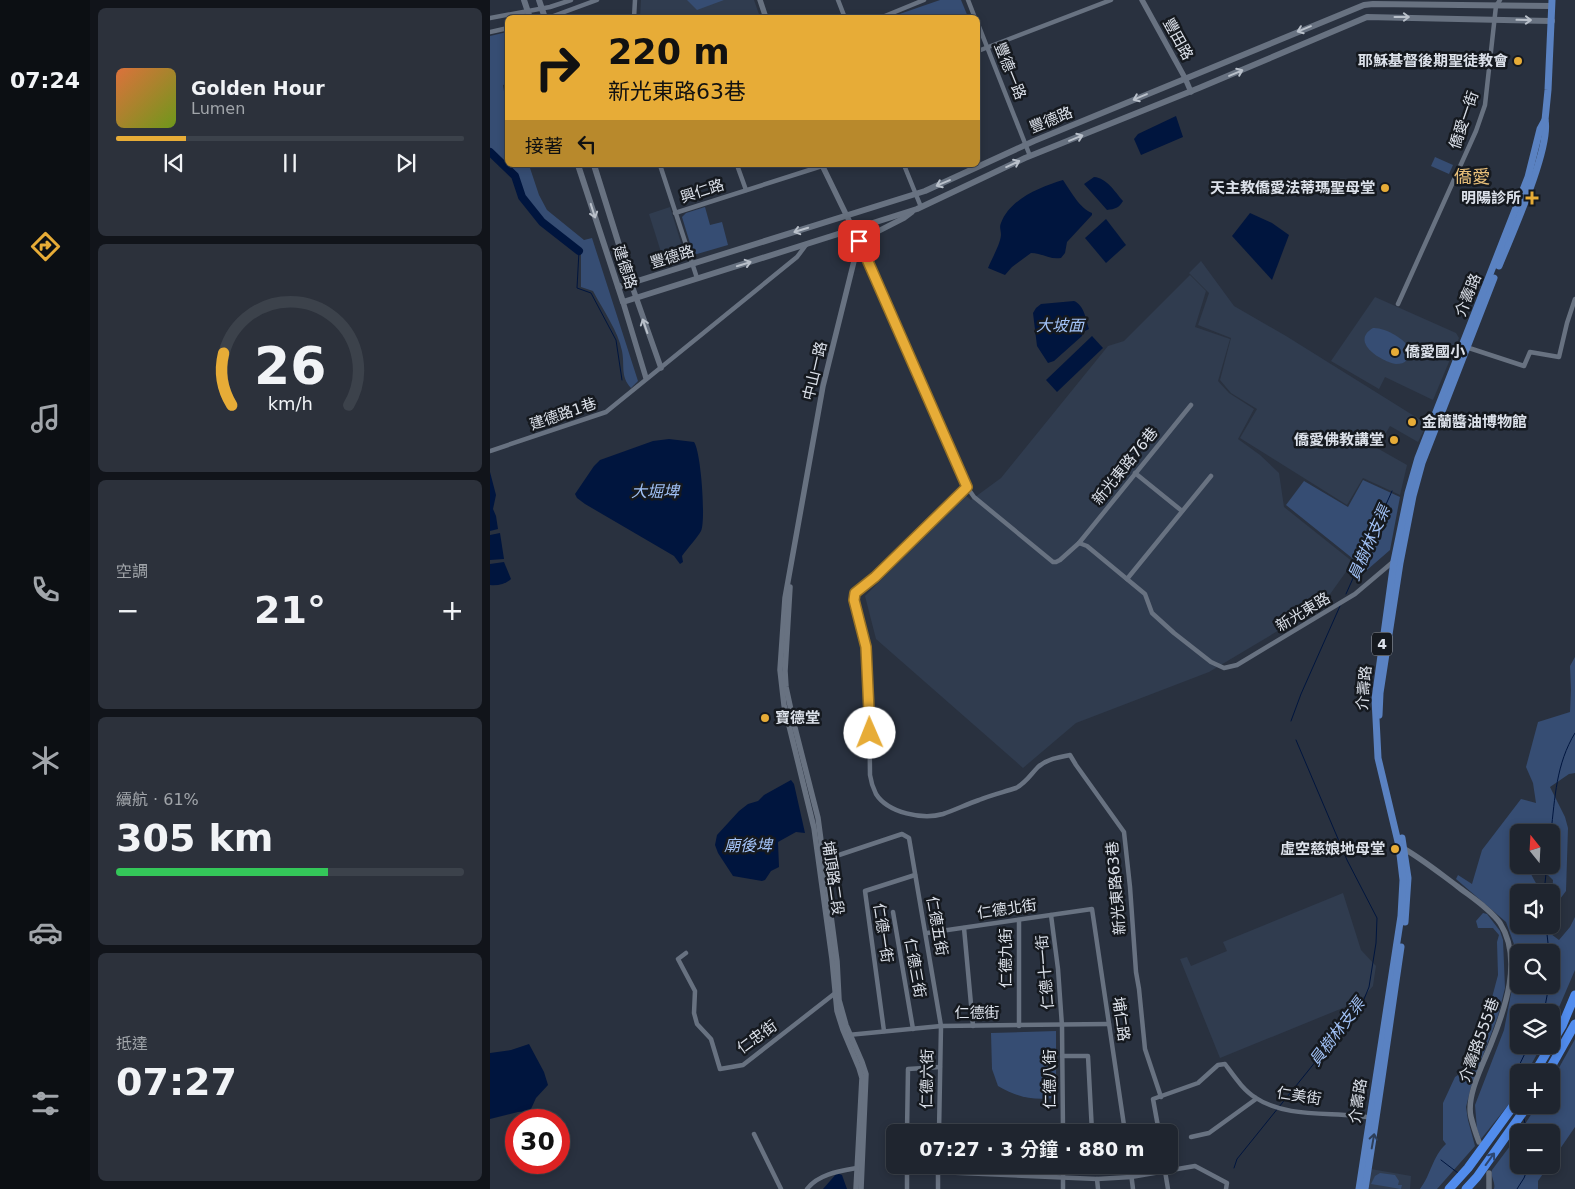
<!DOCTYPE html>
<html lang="zh-TW">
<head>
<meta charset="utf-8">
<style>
  body { margin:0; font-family:"DejaVu Sans","Noto Sans TC",sans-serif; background:#2c313b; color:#f1f3f6; height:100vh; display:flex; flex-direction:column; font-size:19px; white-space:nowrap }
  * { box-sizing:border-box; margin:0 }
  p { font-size:16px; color:#a1a5aa }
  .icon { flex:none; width:28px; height:28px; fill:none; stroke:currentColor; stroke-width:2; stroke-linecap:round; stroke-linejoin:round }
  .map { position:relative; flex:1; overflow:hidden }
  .panel { display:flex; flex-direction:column; gap:8px; padding:8px; background:#11141a; width:400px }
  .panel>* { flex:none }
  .top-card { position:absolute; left:15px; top:15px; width:475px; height:152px; border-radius:8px; box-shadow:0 2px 8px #0003,0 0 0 1px #3c424b; background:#e7ac37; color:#111; overflow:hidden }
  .needle { width:32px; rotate:342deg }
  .fabs { position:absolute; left:1020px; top:824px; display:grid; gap:10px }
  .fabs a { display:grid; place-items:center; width:50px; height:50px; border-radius:8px; background:#1f252f; box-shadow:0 2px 8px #0003,0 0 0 1px #3c424b; font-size:25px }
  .speed { position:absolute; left:15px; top:1109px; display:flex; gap:10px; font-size:25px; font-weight:700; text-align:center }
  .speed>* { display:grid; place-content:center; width:65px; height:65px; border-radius:50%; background:#1f252f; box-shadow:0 2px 8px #0003,0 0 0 1px #3c424b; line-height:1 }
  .speed .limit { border:8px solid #d22; background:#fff; color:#111 }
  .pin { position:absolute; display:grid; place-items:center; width:42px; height:42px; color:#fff; margin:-21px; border-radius:10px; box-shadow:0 2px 8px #0006 }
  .me { position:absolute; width:55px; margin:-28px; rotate:359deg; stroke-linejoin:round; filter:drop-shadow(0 0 4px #0008) }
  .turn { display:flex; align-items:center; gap:18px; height:105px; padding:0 20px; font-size:22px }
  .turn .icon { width:65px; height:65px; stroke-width:2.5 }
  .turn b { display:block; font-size:35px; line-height:42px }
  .then { display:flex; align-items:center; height:48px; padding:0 20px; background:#0003; gap:10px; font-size:19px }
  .big { font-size:38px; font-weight:600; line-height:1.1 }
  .panel .card { flex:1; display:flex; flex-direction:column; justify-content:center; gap:8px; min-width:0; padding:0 18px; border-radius:8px; background:#2c313b }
  .panel .dial { align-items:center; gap:0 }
  .dial svg { height:130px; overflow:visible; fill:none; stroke:#3c424b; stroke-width:7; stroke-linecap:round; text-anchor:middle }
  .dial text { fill:#f1f3f6; stroke:none }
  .song { display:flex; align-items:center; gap:15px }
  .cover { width:60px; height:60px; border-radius:8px; background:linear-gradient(135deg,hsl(20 70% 55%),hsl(80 70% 35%)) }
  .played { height:5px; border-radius:2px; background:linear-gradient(90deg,#e7ac37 20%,#3c424b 20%) }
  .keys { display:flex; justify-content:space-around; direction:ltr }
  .heat { display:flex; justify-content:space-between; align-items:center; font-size:28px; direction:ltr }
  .charge { height:8px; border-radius:4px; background:linear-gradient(90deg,#34c759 61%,#3c424b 0) }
  .trip { position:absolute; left:396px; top:1124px; width:292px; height:50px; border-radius:8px; background:#1f252f; box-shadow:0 2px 8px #0003,0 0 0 1px #3c424b; font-weight:600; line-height:50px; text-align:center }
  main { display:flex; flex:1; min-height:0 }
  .tab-bar { display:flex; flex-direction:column; width:90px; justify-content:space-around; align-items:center; background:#0c0f13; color:#a1a5aa }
  .tab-bar .icon { width:35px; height:35px }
  .tab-bar .on { color:#e7ac37 }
  .tab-bar b { font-size:22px; color:#f1f3f6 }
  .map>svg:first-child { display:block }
  .built { fill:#303c4f }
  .green { fill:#364d73; fill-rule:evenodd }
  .water { fill:#00153e }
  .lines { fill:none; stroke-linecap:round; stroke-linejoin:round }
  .stream { stroke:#00153e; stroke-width:1 }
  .river { stroke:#00153e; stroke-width:8 }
  .minor { stroke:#687281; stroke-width:4.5 }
  .tertiary { stroke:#687281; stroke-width:5.5 }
  .secondary { stroke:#687281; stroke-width:6 }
  .primary { stroke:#5a82c2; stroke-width:7 }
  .motorway { stroke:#518ced; stroke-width:9 }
  .oneway { stroke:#b9c0ca }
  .oneway2 { stroke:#2d3e58 }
  .oneway3 { stroke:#2d4771 }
  .route-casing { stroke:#967024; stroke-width:12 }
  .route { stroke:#e7ac37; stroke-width:9 }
  .poi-dot { fill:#e7ac37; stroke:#15191f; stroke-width:2 }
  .labels { text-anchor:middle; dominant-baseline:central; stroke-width:5; stroke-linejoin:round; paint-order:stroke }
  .shield { fill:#15191f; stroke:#a0a5ad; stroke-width:1 }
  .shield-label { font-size:14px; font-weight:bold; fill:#dce1ea }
  .street-label { font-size:15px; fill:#dce1ea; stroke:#15191f }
  .poi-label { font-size:15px; font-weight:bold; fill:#dce1ea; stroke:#15191f; text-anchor:end }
  .water-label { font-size:16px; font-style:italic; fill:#a1c1f5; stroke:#15191f }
  .quarter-label { font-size:18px; fill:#e8bf79; stroke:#15191f }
</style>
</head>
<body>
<main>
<nav class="tab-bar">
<b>07:24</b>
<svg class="icon on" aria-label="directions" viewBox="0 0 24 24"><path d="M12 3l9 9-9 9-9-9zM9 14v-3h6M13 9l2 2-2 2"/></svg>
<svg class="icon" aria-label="music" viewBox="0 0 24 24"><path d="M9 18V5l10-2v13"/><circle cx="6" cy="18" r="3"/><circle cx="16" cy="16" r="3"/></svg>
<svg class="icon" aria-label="phone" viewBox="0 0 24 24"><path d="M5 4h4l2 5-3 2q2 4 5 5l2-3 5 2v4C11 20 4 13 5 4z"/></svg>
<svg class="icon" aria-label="climate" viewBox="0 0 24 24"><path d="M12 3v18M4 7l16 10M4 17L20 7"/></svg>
<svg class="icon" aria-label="car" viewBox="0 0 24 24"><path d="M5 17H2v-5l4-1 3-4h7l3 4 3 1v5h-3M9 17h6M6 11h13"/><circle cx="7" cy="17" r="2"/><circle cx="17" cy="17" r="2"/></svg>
<svg class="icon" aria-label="filters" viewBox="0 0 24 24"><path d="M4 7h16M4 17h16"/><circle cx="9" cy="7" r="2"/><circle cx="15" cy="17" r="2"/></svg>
</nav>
<section class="panel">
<div class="card">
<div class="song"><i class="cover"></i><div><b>Golden Hour</b><p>Lumen</p></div></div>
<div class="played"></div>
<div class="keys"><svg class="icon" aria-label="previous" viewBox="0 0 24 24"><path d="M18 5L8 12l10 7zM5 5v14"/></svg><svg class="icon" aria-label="pause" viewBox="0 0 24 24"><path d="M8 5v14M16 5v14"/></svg><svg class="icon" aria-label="next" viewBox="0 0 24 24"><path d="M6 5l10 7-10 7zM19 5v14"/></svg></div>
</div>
<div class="card dial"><svg viewBox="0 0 100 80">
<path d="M14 69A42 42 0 1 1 86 69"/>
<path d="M14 69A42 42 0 0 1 9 37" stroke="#e7ac37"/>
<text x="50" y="56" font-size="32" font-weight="700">26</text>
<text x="50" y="72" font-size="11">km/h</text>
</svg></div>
<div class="card"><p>空調</p>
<div class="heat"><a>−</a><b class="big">21°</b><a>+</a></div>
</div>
<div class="card"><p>續航 · 61%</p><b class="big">305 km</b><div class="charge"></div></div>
<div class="card"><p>抵達</p><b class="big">07:27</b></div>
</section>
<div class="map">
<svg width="1085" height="1189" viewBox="0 0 1085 1189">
  <rect width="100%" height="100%" fill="#29313f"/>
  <!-- built -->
  <g class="built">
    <path d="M151,0h113l6,17 -120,1z"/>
    <path d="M180,207l16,52 -3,3 -17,6 -17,-54z"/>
    <path d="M711,261l33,45 52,30 141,88 -9,18 -28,-16 -13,22 30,17 -7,30 -37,-17 -16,27 -107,-67 17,-29 -26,-16 -11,-13 11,-42 -33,-13 11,-32 -20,-20z"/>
    <path d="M700,275l16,16 -11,36 35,12 -12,42 11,12 25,16 -16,30 22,16 19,18 5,34 69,55 -30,42 -114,68 -133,51 -53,45 -147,-129 -11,-43 100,-101 6,5 30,-22 107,-132 16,-5z"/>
    <path d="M885,297l81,36 3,5 -26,62 -48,-23 -6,12 -48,-28z"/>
    <path d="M853,893l18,57 15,16 -3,20 -13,15 -140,57 -40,-99 7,-2 4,9 36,-15 -4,-9z"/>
    <path d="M881,1169l40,7 -1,13h-43z"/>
  </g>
  <!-- green -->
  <g class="green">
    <path d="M197,0h37l-27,10z"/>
    <path d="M450,0h21l7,17h-77z"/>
    <path d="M17,32v52l-4,1 4,25v54l-17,-16v-112z"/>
    <path d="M945,157l18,8 -4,9 -18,-8z"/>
    <path d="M18,165h21l10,30 8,15 37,30 8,-2 46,143 -7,7c-11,-12 -6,-22 -9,-37 -4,-20 -19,-41 -29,-60l-12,-4v-37l-37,-30 -19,-24 -7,-20z"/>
    <path d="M215,207l5,18 12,-3 6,23 -31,9 -4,-1 -11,-36 4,-4z"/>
    <path d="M883,328c11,-1 34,11 37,23l-3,9c-3,3 -6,4 -11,4 -14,-2 -47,-22 -23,-36z"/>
    <path d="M873,480l37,17 -10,53 -23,20 -81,-65 18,-24 44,26z"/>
    <path d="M1085,657v116l-6,1 -19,13 15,30 3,11 -2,63 -15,20 2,-31 -7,-7v-8h5v-33h-6l-1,-7 -5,7h-20v33h10c0,11 9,17 10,27h-20v33h25l3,6 12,9 11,-13 5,-10v53l-24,56v-14h-32v33h23l-15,27h-8v16l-6,11 -32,40 -4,-10 -2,-24 29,-75 12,-62 -1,-21 -9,-25 -50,-43 2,-4 14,9 10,-34 39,-51 15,4 -3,-20 -7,-16 12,-45 32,-10 1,-22 -1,-24zM1029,952h32v33h-32z"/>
    <path d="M993,913l4,1 13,17 3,9 2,48 -7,28 -27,71 -5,20 2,13 7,26 -38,43h-17c11,-14 12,-32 26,-45l-3,-4v-37l12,-26 15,-10 2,-23 6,1 3,-6 17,-64 -1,-33 2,-7 -6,-7h-15l-2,-7z"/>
    <path d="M566,1031v67c-24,2 -37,0 -58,-12l-6,-17 -1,-36z"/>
    <path d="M1085,1039v88l-24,35v-30h-31l17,-27h14v-23z"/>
    <path d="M1029,1134v31h30l-11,16v8h-44c2,-7 -4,-12 -2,-19z"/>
    <path d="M890,1173l15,2 4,6 -1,4h4l-1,4 -30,-5 4,-8z"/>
  </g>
  <!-- water -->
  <g class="water">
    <path d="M686,116l7,21 -42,18 -7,-16 4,-5z"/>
    <path d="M604,177c13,1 21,15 29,24 -4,7 -8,8 -16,9l-23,-26z"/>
    <path d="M573,180c7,10 17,29 29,33v2l-25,27 -2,11 -4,5c-11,2 -19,-5 -30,-5l-19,14 -7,8 -17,-7c4,-10 12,-23 13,-33 0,-5 -2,-8 0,-12 9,-24 39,-36 62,-43z"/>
    <path d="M760,213l22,10 17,12 -17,45 -40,-44z"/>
    <path d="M616,219l20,26 -20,18 -21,-25z"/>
    <path d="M584,301c10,4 12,18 15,28l-6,3 -1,4 -28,25 -6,2 -11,-17 -4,-33 3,-5 5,-4z"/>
    <path d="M602,336l11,12 -46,44 -11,-12z"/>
    <path d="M179,439l25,3c7,9 12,79 7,89 -3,6 -15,19 -19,25l1,6 -3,2 -6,-8 -89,-52 -8,-6 -2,-4 19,-28 6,-6 53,-19z"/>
    <path d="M0,472l6,23 -3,14 3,7 2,13 -8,2z"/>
    <path d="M10,533l4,26 -14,1v-25z"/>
    <path d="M14,562l7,17c-5,5 -14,7 -21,6v-21z"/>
    <path d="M301,780l3,4 11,49 -9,-1 -18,10 1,25 -8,4 -6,9 -3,1 -29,-5 -15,-23 -3,-8 2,-10 22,-24 9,-7 10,-3 6,-6z"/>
    <path d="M39,1044l15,28 4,13 -12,13 -5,11 -3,2 -10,1 -28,7v-66l21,-3z"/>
    <path d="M347,1173l5,2 5,14h-24z"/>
  </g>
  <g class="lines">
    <!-- stream -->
    <g class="stream">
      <path d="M89,251l-2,37 14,5 25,47 6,40"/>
      <path d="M856,594l46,-103"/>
      <path d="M801,721l10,-27 39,-88"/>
      <path d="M1061,832c4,-34 5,-68 24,-99"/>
      <path d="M1054,892l3,-27"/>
      <path d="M1056,925l3,27"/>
      <path d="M1054,1012l5,-27"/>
      <path d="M1029,1093l-4,-19 14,-29"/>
      <path d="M1034,1119l3,13"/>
      <path d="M951,1160l17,13"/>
      <path d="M744,1168l3,-9 125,-155 7,-17 7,-44 1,-25 -30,-58 -51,-120"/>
      <path d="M1027,1189l7,-11 5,-13"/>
    </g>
    <!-- river -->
    <path class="river" d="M0,152l25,24 7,21 20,25 37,29"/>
    <!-- minor -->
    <g class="minor">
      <path d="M348,0l7,18"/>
      <path d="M478,0l7,18"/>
      <path d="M0,18l60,-11 21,-7"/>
      <path d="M58,18l49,-18"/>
      <path d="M144,18l1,-18"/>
      <path d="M390,18l44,-18"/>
      <path d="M488,24l52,132"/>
      <path d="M0,32l18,-4"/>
      <path d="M488,51l133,-51"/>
      <path d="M170,165l37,113"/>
      <path d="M247,165l9,25"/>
      <path d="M414,165l17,42"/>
      <path d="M185,213l147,-47"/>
      <path d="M369,241l108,246 7,10 79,65h3l4,-2 19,-17 8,3 58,48 7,19 22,20 37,29 13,6 13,-3 118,-71 39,-33"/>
      <path d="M908,304l78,-173 9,-26 11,-99 4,-6"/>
      <path d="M976,347l58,19 6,-14 29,5 8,-34 8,-24"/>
      <path d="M0,451l116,-39 191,-155 9,-12"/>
      <path d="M645,473l47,38"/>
      <path d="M477,487l-92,90 -20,16 -2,7 12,47 4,41 1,87c1,7 3,13 6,19 12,19 47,26 67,20 12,-4 24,-10 36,-14 12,-5 25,-8 37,-12 10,-5 15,-14 22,-21 9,-8 21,-10 32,-12l6,10 48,67 6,55 6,85 3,17 6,60 16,48"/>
      <path d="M589,543l112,-138"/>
      <path d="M637,579l84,-103"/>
      <path d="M331,861l81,-27 7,4 32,188 -2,106"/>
      <path d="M403,912l20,117"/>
      <path d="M561,915l7,54 4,57 1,106"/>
      <path d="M529,920v106"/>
      <path d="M474,928l9,98"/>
      <path d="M437,933l165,-24 33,223"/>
      <path d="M196,953l-8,6 17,32 -1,22 3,11 14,15 9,30 23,-4 91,-71h3"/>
      <path d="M394,1031l-19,-140 50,-16"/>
      <path d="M358,1035l93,-9 168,-2"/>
      <path d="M572,1056h26l4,76"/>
      <path d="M417,1132l1,-63 32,-2"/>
      <path d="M669,1132l-6,-33 45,-16 20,-18 7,-1c9,12 18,26 31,34 31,21 80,13 116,20"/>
      <path d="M264,1134l27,55"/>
      <path d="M701,1137l18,-4 47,-34"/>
      <path d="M573,1165v24"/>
      <path d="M640,1165l3,24"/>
      <path d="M674,1165l4,24"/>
      <path d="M448,1172l159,7 34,-2 64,-11 32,17 -1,6"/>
      <path d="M607,1179l1,10"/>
      <path d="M317,1189c11,-15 33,-18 50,-21"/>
      <path d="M417,1189v-24"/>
      <path d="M448,1189v-24"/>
    </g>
    <!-- tertiary -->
    <g class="tertiary">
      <path d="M270,0l6,18"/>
      <path d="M652,0l43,78 6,14"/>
      <path d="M332,165l37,76 -36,145 -38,212 -5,72 4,35 30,123 18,131 5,52 6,19 16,38 3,10 -6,111"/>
      <path d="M369,241l45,-23 8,-6"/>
      <path d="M128,287l13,-4 30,85"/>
      <path d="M133,302l23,76"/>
      <path d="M300,587l-5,84 1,16 8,37 24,94 19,143 2,39 7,25 16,37 4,12 -5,115"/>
      <path d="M911,847c20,11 37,25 56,39 14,11 32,22 43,37 23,36 5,86 -9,121 -8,20 -25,52 -20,73 2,8 5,17 8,25"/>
      <path d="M999,1189v-16"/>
    </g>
    <!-- secondary -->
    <g class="secondary">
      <path d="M34,0l6,18"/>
      <path d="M49,0l6,18"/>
      <path d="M88,165l45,137 294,-93 108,-51 174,-70 168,-71 185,4"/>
      <path d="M104,165l37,118 294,-92 109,-50 330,-136 9,-1 179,2"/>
    </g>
    <!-- primary -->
    <g class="primary">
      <path d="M1009,266c12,-30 52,-118 46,-146"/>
      <path d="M889,715l1,-22 20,-130 13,-67 9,-33 72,-185"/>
      <path d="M912,838l6,40 -3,44"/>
      <path d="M869,1189l42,-273 2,-36 -4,-34 -21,-88 -3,-59 19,-138 14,-68 10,-35 110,-281 12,-48 5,-9 3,-30 4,-90"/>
      <path d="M875,1189c13,-80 24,-161 36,-242"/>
    </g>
    <!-- motorway -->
    <g class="motorway">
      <path d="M1061,1044l11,-18 13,-31"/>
      <path d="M1045,1072l16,-27"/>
      <path d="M1058,1072l27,-48"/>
      <path d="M959,1189l19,-21 51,-70"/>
      <path d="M976,1189l11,-12 51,-72"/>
    </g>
  </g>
  <!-- one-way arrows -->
  <defs><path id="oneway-shaft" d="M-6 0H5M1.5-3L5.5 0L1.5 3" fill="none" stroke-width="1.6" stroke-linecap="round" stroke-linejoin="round" transform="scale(1.25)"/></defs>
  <g class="oneway">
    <use href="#oneway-shaft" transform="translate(912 17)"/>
    <use href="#oneway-shaft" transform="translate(1034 20) rotate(1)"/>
    <use href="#oneway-shaft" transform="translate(814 29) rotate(158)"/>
    <use href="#oneway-shaft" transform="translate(746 73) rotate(-23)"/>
    <use href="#oneway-shaft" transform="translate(650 97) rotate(157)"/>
    <use href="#oneway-shaft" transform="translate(586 138) rotate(-22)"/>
    <use href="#oneway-shaft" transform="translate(523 164) rotate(-25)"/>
    <use href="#oneway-shaft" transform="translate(453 183) rotate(157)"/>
    <use href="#oneway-shaft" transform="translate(103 211) rotate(72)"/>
    <use href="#oneway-shaft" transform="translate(311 230) rotate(163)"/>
    <use href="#oneway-shaft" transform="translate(254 264) rotate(-17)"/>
    <use href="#oneway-shaft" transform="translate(155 326) rotate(-109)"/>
  </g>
  <use class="oneway2" href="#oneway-shaft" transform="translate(883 1141) rotate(-80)"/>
  <use class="oneway3" href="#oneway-shaft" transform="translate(1000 1159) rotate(-54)"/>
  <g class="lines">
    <defs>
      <path id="route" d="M369,241l108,246 -92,90 -20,16 -1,7 12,47 4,86"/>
    </defs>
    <!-- route casing -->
    <use href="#route" class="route-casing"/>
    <!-- route -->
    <use href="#route" class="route"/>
  </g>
  <!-- markers -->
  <g class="poi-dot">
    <circle cx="1028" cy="61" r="5"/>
    <circle cx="895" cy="188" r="5"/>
    <path d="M1039.5 190.5h5v5h5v5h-5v5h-5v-5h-5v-5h5z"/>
    <circle cx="905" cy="352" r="5"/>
    <circle cx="922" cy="422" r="5"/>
    <circle cx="904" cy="440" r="5"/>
    <circle cx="275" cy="718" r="5"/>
    <circle cx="905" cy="849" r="5"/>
  </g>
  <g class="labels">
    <!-- shield labels -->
    <rect class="shield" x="882" y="632.5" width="20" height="23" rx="4"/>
    <g class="shield-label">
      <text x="892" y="644">4</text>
    </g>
    <!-- street labels -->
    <g class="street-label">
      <text transform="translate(688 39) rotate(61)">豐田路</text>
      <text transform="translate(520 71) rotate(68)">豐德一路</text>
      <text transform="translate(561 120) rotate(-22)">豐德路</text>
      <text transform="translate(974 120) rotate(-71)">僑愛一街</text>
      <text transform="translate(212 191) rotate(-18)">興仁路</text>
      <text transform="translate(182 257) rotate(-17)">豐德路</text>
      <text transform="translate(135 267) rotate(72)">建德路</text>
      <text transform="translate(978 295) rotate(-68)">介壽路</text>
      <text transform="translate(325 371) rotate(-77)">中山一路</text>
      <text transform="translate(73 414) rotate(-19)">建德路1巷</text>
      <text transform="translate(635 466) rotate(-51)">新光東路76巷</text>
      <text transform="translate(813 612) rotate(-31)">新光東路</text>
      <text transform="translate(874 688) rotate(-85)">介壽路</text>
      <text transform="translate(343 878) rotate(82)">埔頂路二段</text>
      <text transform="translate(626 888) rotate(-95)">新光東路63巷</text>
      <text transform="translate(517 909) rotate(-8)">仁德北街</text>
      <text transform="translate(447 926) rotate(80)">仁德五街</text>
      <text transform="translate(393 933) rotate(82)">仁德一街</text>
      <text transform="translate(516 958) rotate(-90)">仁德九街</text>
      <text transform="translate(425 968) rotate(80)">仁德三街</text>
      <text transform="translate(555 972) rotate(-95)">仁德十一街</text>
      <text x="487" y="1013">仁德街</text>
      <text transform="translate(631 1019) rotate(82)">埔仁路</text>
      <text transform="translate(267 1037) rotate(-36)">仁忠街</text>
      <text transform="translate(989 1040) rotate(-70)">介壽路555巷</text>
      <text transform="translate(437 1079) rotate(-89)">仁德六街</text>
      <text transform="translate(560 1079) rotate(-90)">仁德八街</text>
      <text transform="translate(809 1096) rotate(9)">仁美街</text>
      <text transform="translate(868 1101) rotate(-81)">介壽路</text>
    </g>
    <!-- poi labels -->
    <g class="poi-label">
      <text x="1018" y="61">耶穌基督後期聖徒教會</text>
      <text x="885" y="188">天主教僑愛法蒂瑪聖母堂</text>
      <text x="1031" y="198">明陽診所</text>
      <text x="915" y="352" text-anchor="start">僑愛國小</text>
      <text x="932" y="422" text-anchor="start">金蘭醬油博物館</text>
      <text x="894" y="440">僑愛佛教講堂</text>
      <text x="285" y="718" text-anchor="start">寶德堂</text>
      <text x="895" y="849">虛空慈娘地母堂</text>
    </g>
    <!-- water labels -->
    <g class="water-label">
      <text x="570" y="325">大坡面</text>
      <text x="165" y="491">大堀埤</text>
      <text transform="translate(879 543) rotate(-66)">員樹林支渠</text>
      <text x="258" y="845">廟後埤</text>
      <text transform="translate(847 1032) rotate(-53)">員樹林支渠</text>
    </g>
    <!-- quarter labels -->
    <g class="quarter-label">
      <text x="982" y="176">僑愛</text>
    </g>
  </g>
</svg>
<div class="fabs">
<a><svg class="needle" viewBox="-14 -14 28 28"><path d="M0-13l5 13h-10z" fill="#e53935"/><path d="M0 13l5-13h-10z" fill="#a1a5aa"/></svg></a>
<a><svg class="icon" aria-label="sound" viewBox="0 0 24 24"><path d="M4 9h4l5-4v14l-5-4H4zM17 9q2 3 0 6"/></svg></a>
<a><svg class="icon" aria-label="search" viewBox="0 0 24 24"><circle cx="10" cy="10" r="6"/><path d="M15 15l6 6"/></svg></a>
<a><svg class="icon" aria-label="layers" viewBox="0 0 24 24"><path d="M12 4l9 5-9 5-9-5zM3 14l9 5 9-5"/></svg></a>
<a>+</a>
<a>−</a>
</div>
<div class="speed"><div class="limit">30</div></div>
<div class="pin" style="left:369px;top:241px;background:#d93025"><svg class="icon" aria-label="arrive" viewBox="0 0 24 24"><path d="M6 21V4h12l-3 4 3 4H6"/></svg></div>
<svg class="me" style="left:380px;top:733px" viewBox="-20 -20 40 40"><circle r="19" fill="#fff"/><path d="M0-13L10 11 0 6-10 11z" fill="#e7ac37"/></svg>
<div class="trip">07:27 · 3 分鐘 · 880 m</div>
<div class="top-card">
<div class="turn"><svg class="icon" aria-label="right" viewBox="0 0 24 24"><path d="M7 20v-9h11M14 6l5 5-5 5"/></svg><div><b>220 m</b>新光東路63巷</div></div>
<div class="then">接著<svg class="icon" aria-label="left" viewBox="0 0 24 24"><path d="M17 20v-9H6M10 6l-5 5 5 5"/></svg></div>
</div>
</div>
</main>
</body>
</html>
